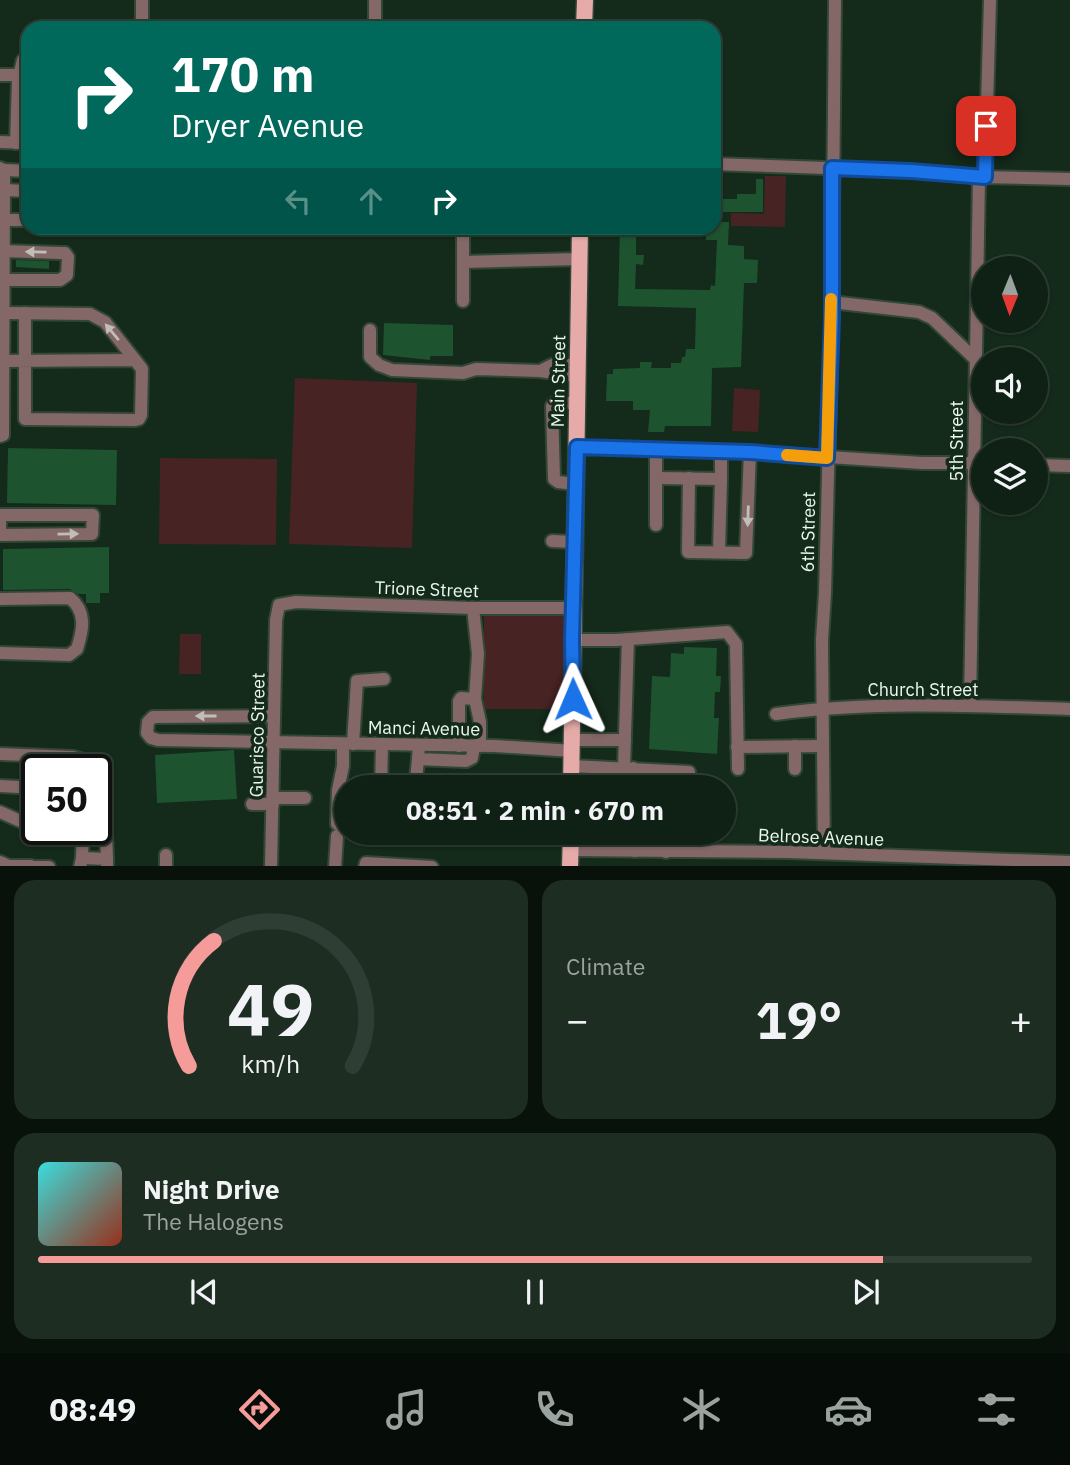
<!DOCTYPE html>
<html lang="en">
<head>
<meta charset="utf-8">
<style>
  body { margin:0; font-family:"IBM Plex Sans",sans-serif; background:#1d2d22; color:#f1f3f6; height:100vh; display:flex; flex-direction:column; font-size:26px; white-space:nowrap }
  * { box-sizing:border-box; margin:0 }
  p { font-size:23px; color:#9ba3a0 }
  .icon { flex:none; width:38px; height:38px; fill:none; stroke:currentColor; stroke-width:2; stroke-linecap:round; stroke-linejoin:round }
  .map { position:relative; height:866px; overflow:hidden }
  .details { display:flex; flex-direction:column; gap:14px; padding:14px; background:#08120b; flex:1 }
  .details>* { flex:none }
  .banner { position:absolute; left:21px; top:21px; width:700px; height:214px; border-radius:21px; box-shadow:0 2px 5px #0004,0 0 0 2px #2f3e34; background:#00695c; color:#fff; overflow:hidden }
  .needle { width:46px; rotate:181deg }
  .buttons { position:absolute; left:971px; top:256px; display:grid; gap:14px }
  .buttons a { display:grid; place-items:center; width:77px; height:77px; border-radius:50%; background:#0f2014; box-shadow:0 2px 5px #0004,0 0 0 2px #2f3e34; font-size:35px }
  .speed { position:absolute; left:21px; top:754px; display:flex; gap:14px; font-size:35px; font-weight:700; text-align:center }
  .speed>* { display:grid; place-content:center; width:91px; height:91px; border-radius:50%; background:#0f2014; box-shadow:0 2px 5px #0004,0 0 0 2px #2f3e34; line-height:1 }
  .speed .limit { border:4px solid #111; border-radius:10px; background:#fff; color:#111 }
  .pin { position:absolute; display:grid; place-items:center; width:60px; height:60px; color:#fff; margin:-30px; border-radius:14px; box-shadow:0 4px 10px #0006 }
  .me { position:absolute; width:77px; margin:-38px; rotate:359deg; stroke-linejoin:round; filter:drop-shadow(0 0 5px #0008) }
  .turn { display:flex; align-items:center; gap:24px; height:147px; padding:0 35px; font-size:32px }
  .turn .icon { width:91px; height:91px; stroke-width:2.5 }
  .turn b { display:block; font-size:49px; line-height:60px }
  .lanes { display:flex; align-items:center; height:66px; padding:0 35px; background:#0003; justify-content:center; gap:35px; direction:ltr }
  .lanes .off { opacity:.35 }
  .big { font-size:52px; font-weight:700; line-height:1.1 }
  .details .tile { flex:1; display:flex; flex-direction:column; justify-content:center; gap:10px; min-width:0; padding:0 24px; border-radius:21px; background:#1d2d22 }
  .details .dial { align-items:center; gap:0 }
  .dial svg { height:182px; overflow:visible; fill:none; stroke:#2f3e34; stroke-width:7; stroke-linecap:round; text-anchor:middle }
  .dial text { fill:#f1f3f6; stroke:none }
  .song { display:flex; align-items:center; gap:21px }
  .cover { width:84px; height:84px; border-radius:10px; background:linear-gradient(135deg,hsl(180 70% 55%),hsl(10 70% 35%)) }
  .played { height:7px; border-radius:4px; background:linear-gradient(90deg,#f59b99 85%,#2f3e34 85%) }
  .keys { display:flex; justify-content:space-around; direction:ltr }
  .heat { display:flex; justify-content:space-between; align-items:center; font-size:38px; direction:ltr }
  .details .tiles { flex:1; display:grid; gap:14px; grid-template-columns:1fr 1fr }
  .tile:last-child { grid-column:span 2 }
  .trip { position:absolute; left:334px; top:775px; width:402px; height:70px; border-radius:35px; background:#0f2014; box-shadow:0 2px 5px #0004,0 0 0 2px #2f3e34; font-weight:700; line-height:70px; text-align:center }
  .dock { display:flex; height:112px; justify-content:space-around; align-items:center; background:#060d08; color:#9ba3a0 }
  .dock .icon { width:49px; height:49px }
  .dock .on { color:#f59b99 }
  .dock b { font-size:32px; color:#f1f3f6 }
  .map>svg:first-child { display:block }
  .green { fill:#482323 }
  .building { fill:#1e5330 }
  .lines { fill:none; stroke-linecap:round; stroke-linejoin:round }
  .minor-casing { stroke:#324738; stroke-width:16 }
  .major-casing { stroke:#324738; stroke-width:19 }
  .minor { stroke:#846867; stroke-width:12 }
  .major { stroke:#e6aba9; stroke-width:16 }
  .oneway { fill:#c1beb7 }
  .route-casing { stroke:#114b97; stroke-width:18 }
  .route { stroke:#1a73e8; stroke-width:12 }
  .slow { stroke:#f59e0b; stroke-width:12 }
  .labels { text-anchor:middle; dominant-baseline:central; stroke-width:7; stroke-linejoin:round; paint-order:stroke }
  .street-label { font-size:18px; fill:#eaf8ed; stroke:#142a1a }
</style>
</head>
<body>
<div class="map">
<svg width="1070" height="867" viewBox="0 0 1070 867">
  <rect width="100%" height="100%" fill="#142a1a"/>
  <!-- green -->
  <g class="green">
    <path d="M765,176h21l-1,51 -54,-1v-13l33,1z"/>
    <path d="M295,378l122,5 -5,165 -123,-4z"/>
    <path d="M734,388l26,2 -2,42 -26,-1z"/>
    <path d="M160,458l117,1 -1,86 -117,-1z"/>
    <path d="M484,615h80l-1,94h-79z"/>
    <path d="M180,634h21v40h-22z"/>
  </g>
  <!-- building -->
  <g class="building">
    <path d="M756,179h7v33h-41v-13h15v-5h19z"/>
    <path d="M714,222h15l-1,23 16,1v13l14,1 -1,23h-13l-3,84 -29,1 -1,58h-46l-1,6h-16l2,-22h-17v-9h-27l1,-27h6v-5l27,-1v-6h12l-1,6h20v-5h10l1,-6h3l1,-8h9l1,-41 -78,-2 2,-78h16v27h8l-1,10 -7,-1 -1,25 75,1 1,-5 4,1 2,-46h-11v-12h8z"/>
    <path d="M16,260l33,1v8l-33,-2z"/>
    <path d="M384,323l69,2v31h-23v4l-47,-5z"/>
    <path d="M8,448l109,2 -1,55 -109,-2z"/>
    <path d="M109,547v46h-9v10h-14v-9h-8l-8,-5 -67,1v-41z"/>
    <path d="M684,647l33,1 -1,28h5l-1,16h-5l-1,26h5l-2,36 -68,-5 3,-73 18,1 1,-24 13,1z"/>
    <path d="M234,750l3,49 -80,4 -2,-48z"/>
  </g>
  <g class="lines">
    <defs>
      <g id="minor">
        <path d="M142,0v28"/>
        <path d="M375,28v-28"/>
        <path d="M0,75h19"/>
        <path d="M0,142l28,1"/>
        <path d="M16,143l2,-62 5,-21 5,-3"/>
        <path d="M714,164l197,7 68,6 91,2"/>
        <path d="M0,168l4,2v6l-1,259 -3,1"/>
        <path d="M4,170l24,1"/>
        <path d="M985,177l5,-177"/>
        <path d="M4,190l24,1"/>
        <path d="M4,220h24"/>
        <path d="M463,228v73"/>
        <path d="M463,262l117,-3"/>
        <path d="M3,280h57l7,-5 1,-18 -3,-4h-4l-57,-2"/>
        <path d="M831,302l88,10 13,6 42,40"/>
        <path d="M3,313l87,1 15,8 30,38"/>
        <path d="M370,330v27l9,8 13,5 71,3 13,-4 64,2 37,5"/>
        <path d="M3,361l132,-1 7,9 -1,46 -2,4 -4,1 -110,-1v-106"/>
        <path d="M540,371l12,-6h26"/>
        <path d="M577,447l173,5 172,11h62"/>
        <path d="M656,449v76"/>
        <path d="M1036,465l34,1"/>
        <path d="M657,478l64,1 -2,73"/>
        <path d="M689,478l-1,74 58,1 4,-101"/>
        <path d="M721,479v-28"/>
        <path d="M575,484l-17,-2 -4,-3 -2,-73 2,-3h23"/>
        <path d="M0,515h93l-1,19 -92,1v-20"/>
        <path d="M552,541l22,1"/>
        <path d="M0,599l70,-1c17,14 13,32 7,51l-8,6 -69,-2"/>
        <path d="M473,608l5,46 -3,45 5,23v24"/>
        <path d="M572,640h44l111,-8 9,12 2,125"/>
        <path d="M970,706l9,-529"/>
        <path d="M776,714c97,-13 196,-8 294,-5"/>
        <path d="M274,716l-121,1 -5,5 -1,11 4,5 7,2 337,6 78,5"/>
        <path d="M573,740h52"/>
        <path d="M353,744l4,-63 27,-2"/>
        <path d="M419,745l-1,14 48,2 6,-3 2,-12"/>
        <path d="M459,746v-45l2,-3 14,1"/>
        <path d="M737,747l85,-1"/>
        <path d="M0,754l73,3 10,3 2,10"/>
        <path d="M572,766l117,6v16"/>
        <path d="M624,767l4,-128"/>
        <path d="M633,768v20"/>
        <path d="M795,769v-23"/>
        <path d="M416,780l2,-21"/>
        <path d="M0,786l37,2"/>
        <path d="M381,788l1,-44"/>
        <path d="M667,788v-16"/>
        <path d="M273,798h32"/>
        <path d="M252,804h21"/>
        <path d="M0,812l27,12h10"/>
        <path d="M96,819l10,13 1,27"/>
        <path d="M337,824l1,-34 5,-24v-22"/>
        <path d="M635,833v18"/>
        <path d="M571,850l217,2 282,10"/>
        <path d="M666,852v-19"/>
        <path d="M824,853l-2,-213 3,-47 7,-275 3,-318"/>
        <path d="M82,858l1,-28"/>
        <path d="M0,862l9,4h22"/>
        <path d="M31,867h18"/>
        <path d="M80,867l2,-9 25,1v7"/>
        <path d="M166,867v-12"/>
        <path d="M271,867l5,-247 3,-15 17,-3 175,6h103"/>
        <path d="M335,867l2,-31"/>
        <path d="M365,867l1,-4 66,4"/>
      </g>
      <g id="major">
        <path d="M584,28l1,-28"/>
        <path d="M571,788l9,-560"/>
        <path d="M570,867l1,-34"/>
      </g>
    </defs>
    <!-- minor casing -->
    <use href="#minor" class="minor-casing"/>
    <!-- major casing -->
    <use href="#major" class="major-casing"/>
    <!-- minor -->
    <use href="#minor" class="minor"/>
    <!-- major -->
    <use href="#major" class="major"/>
  </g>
  <!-- one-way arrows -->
  <defs><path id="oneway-solid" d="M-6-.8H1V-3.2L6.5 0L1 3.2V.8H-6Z" transform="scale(1.75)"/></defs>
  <g class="oneway">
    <use href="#oneway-solid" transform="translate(36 252) rotate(-179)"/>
    <use href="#oneway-solid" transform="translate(112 332) rotate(-130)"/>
    <use href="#oneway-solid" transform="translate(748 516) rotate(92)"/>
    <use href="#oneway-solid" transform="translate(68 534) rotate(-1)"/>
    <use href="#oneway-solid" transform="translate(206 716) rotate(180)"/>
  </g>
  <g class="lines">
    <defs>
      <path id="route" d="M573,699l-1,-59 5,-193 173,5 77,6 5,-140v-150l79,3 74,6 1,-51"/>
    </defs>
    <!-- route casing -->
    <use href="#route" class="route-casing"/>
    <!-- route -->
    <use href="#route" class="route"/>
    <!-- slow -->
    <path class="slow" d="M787,455l40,3 4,-159"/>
  </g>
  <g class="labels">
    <!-- street labels -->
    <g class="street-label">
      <text transform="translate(558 381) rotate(-89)">Main Street</text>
      <text transform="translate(956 441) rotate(-90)">5th Street</text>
      <text transform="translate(808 532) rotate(-89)">6th Street</text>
      <text transform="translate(427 589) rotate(2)">Trione Street</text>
      <text x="923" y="689">Church Street</text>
      <text transform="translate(424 728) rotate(1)">Manci Avenue</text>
      <text transform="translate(257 735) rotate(-89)">Guarisco Street</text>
      <text transform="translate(821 837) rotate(2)">Belrose Avenue</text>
    </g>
  </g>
</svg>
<div class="buttons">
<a><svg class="needle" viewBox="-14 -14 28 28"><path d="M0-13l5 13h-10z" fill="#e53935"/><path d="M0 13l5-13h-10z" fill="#9ba3a0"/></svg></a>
<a><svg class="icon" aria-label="sound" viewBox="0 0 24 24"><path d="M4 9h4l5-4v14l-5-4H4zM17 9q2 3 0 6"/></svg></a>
<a><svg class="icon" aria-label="layers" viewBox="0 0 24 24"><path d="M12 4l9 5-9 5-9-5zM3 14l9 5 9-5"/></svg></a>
</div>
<div class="speed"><div class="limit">50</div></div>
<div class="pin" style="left:986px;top:126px;background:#d93025"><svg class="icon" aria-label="arrive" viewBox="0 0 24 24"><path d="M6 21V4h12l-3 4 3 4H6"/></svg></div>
<svg class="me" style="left:573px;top:699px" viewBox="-20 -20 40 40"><path d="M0-17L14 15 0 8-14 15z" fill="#1a73e8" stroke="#fff" stroke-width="4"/></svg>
<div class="trip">08:51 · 2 min · 670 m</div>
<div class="banner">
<div class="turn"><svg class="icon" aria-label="right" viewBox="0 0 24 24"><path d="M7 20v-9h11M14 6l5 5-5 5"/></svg><div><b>170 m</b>Dryer Avenue</div></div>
<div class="lanes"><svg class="icon off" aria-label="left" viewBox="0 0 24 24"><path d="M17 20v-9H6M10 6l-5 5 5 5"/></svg><svg class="icon off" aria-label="ahead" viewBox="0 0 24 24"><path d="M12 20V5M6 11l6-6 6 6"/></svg><svg class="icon" aria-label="right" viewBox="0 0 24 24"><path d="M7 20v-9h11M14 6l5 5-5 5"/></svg></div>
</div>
</div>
<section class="details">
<div class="tiles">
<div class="tile dial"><svg viewBox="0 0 100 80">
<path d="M14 69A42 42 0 1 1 86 69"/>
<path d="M14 69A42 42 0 0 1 25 14" stroke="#f59b99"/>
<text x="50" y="56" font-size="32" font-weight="700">49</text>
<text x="50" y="72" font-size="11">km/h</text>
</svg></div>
<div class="tile"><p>Climate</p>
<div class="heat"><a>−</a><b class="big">19°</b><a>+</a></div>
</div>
<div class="tile">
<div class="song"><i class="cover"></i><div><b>Night Drive</b><p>The Halogens</p></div></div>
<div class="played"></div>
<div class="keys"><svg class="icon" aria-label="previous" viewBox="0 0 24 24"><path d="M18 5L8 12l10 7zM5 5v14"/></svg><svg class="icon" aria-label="pause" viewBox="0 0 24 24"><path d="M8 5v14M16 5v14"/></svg><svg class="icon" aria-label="next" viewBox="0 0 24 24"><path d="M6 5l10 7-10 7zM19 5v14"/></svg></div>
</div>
</div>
</section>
<nav class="dock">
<b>08:49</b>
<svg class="icon on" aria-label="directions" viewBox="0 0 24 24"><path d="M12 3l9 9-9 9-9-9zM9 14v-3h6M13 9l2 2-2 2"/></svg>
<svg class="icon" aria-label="music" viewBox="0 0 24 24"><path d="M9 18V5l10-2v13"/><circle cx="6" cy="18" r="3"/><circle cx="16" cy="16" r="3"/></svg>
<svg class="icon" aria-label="phone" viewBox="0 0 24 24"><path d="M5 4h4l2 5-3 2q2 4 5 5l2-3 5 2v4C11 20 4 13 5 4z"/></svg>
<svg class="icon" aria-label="climate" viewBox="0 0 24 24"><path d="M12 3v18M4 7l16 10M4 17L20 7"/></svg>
<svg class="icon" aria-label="car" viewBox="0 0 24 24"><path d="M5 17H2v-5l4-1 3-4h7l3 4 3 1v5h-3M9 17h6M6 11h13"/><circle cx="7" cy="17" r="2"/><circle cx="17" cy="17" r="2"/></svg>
<svg class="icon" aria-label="filters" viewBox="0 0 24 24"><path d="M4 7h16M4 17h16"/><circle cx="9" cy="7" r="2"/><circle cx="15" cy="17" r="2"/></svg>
</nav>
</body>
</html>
